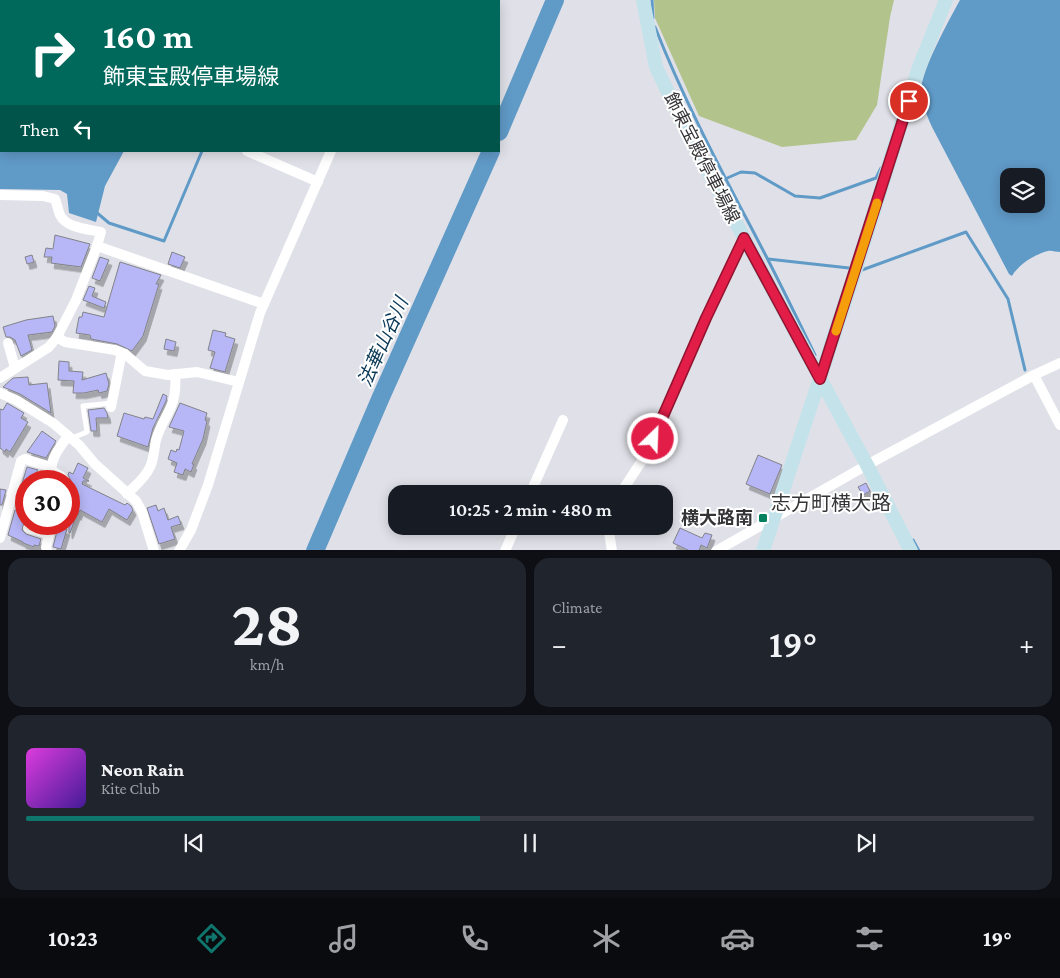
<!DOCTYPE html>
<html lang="en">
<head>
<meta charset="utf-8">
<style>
  body { margin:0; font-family:"Crimson Pro","Noto Sans JP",serif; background:#20242c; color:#f1f3f6; height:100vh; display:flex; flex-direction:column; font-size:19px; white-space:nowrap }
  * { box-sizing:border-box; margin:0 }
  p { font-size:16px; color:#9ea1a6 }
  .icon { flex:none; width:28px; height:28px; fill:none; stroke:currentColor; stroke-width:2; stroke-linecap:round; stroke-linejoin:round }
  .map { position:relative; height:550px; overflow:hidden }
  .side { display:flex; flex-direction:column; gap:8px; padding:8px; background:#0d0f14; flex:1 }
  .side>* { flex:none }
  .hud { position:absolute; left:0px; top:0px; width:500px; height:152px; box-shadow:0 2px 12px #0003; background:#00695c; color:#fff; overflow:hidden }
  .buttons { position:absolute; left:1000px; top:168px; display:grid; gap:10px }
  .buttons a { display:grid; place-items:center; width:45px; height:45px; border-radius:10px; background:#171b24; box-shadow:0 2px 12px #0003; font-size:25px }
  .speed { position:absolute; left:15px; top:470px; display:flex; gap:10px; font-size:25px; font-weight:700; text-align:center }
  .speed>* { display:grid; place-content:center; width:65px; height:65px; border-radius:50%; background:#171b24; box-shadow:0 2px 12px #0003; line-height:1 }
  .speed .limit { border:8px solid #d22; background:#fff; color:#111 }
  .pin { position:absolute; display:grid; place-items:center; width:42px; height:42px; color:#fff; margin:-21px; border:2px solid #fff; border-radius:50%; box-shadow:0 1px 5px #0007 }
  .me { position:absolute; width:55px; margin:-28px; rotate:24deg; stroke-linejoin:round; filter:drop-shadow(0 0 4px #0008) }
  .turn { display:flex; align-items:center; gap:18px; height:105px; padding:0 20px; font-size:22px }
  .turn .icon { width:65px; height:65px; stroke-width:2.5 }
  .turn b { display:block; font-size:35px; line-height:42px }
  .then { display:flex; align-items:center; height:48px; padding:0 20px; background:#0003; gap:10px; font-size:19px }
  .big { font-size:38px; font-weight:600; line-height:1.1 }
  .side .card { flex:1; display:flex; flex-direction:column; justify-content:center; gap:8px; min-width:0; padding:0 18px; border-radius:15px; background:#20242c }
  .side .dial { align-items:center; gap:0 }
  .dial b { font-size:65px; line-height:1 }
  .song { display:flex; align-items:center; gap:15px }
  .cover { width:60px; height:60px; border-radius:8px; background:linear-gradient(135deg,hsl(300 70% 55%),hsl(260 70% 35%)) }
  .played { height:5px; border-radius:2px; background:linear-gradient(90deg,#0f766e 45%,#363941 45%) }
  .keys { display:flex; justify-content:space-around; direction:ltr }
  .heat { display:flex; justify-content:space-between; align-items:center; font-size:28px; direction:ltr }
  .side .tiles { flex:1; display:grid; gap:8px; grid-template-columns:1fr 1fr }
  .card:last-child { grid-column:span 2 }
  .trip { position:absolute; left:388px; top:485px; width:285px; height:50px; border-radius:15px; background:#171b24; box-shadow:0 2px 12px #0003; font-weight:600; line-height:50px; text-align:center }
  .menu { display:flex; height:80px; justify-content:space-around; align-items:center; background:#090b0e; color:#9ea1a6 }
  .menu .icon { width:35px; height:35px }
  .menu .current { color:#0f766e }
  .menu b { font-size:22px; color:#f1f3f6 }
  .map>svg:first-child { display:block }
  .green { fill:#b3c38c }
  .water { fill:#609ac7; fill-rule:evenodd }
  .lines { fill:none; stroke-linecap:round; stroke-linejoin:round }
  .stream { stroke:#609ac7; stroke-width:3 }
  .river { stroke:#609ac7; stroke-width:18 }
  .building { fill:#b7b7f7; stroke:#818288; filter:url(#shadow) }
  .lane { stroke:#fff; stroke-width:5 }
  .street { stroke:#fff; stroke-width:10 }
  .secondary { stroke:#c4e2e9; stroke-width:14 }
  .route-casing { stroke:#92132f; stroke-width:12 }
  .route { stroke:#e11d48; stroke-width:9 }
  .slow { stroke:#f59e0b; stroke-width:9 }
  .poi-dot { fill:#01805f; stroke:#fff; stroke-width:2 }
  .labels { text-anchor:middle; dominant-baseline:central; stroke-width:4; stroke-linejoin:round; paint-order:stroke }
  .street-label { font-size:18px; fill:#343437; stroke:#fff }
  .poi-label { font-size:18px; font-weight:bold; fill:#343437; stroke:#fff; text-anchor:end }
  .water-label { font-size:19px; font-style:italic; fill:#0a3957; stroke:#fff }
  .quarter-label { font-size:20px; fill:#343437; stroke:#fff }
</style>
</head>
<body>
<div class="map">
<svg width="1060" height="551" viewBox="0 0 1060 551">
  <defs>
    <filter id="shadow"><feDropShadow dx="3" dy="5.5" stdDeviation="0" flood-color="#0004"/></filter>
  </defs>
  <rect width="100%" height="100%" fill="#e0e1e8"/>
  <!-- green -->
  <path class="green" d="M654,0h240l-4,17 -13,88 -21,35 -74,7 -83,-31 -44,-98z"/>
  <!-- water -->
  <g class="water">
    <path d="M960,0h100v252c-4,0 -9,-2 -12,-1 -13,3 -30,14 -36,25l-3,-2 -77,-147c-5,-11 -11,-25 -11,-37 1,-21 28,-70 39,-90zM1009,176h27v28h-27z"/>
    <path d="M0,76h1v75h123l-19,35 -9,36 -27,-9 -2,-19 -7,-4 -60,-1z"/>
  </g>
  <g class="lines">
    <!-- stream -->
    <g class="stream">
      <path d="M27,0l1,1"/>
      <path d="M652,0l1,18"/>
      <path d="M268,1v-1"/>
      <path d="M655,27c31,79 72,154 111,229 17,33 33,66 49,99"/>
      <path d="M725,179l16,-7 14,1 40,23 25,2 56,-20 5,-10"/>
      <path d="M96,212l13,11 55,18 38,-90"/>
      <path d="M768,259l81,9"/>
      <path d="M862,270l104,-38 42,67 17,71"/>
      <path d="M913,540l6,11"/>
    </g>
    <!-- river -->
    <g class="river">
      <path d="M499,132l56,-132"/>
      <path d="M315,551l66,-154 110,-246"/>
    </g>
  </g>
  <!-- building -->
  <g class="building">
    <path d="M55,235l35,9 -9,23 -30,-4 1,-6h-8l2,-9 7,1z"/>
    <path d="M172,252l13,5 -5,11 -12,-4z"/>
    <path d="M32,255l2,7 -7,2 -2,-7z"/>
    <path d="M100,257l9,3 -9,21 -8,-3z"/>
    <path d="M120,262l41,13 -5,9h3l-16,52 -11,15 -15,-7 -26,-5 -1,-4 -14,-2 3,-16h3l1,-5 21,5z"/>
    <path d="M89,286l6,2 -3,8 14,6 -2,6 -21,-8z"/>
    <path d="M53,316l2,10 -3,6 -24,3 4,15 -11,6 -6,-16 -5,-3h-4l-3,-10 23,-7z"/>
    <path d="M213,330l13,3 -1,3 10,3 -10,33 -15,-4 5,-16 -7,-2z"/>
    <path d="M166,339l10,3 -2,9 -10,-2z"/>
    <path d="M59,361l10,1v9l14,1 -1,8 24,-7 3,11 -2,7 -8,2 -1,-3 -14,3h-11l1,-12 -16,-1z"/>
    <path d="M28,377l1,8 18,-2 4,30 -31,-19 -17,-7 10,-9z"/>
    <path d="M163,394l4,2 -1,5 -13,27 -5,19 -31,-11 7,-23 20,6 1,-2 8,2z"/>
    <path d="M7,403l17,10 -3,5 7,4 -18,30 -4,-3 -1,3 -5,-4v-39l3,1z"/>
    <path d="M180,403l27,10 -2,7 2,1 -4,18 -11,25h2l-3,8 -6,-3 -2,6 -9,-3 3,-9 -9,-4 3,-9 5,2 1,-3 2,1 5,-19 -15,-4z"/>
    <path d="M104,408l3,5 1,5h-12l1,13h-6l-3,-21z"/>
    <path d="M42,431l14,10 -10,17 -19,-6z"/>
    <path d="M758,455l24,10 -12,29 -24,-10z"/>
    <path d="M78,463l10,5 -5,10 6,3h-6l-1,3 43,21 2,-2 4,3 2,4 -6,10 -18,-11 -7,13 -22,-12 -2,5 -1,-1 -7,19h-1v-47l2,-5 -3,-6 1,-3 4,2z"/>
    <path d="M27,467l11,3 -2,3 13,4 7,4h-30v11l-6,-2z"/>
    <path d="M866,483l4,8 -7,4 -5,-8z"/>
    <path d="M0,489l6,1 -4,15h-2z"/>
    <path d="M156,505l2,6 6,-3 4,12 10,-4 3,8 -10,3 4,12 -16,5 -12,-36z"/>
    <path d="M15,510l11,4 -4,16 4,4 15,5 -2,7 -5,-1v2l-11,-4v-1l-15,-7z"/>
    <path d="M58,527l9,2 -6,20 -8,-2z"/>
    <path d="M680,528l22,10 3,-5 7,2 -5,13 -6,-3 -2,6h-9l-17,-8z"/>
  </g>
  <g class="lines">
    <!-- lane -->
    <path class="lane" d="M72,438l15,-6 -4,-26 29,-3"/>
    <!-- street -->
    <g class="street">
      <path d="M143,1v-1"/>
      <path d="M398,1l1,-1"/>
      <path d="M247,151l71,31"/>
      <path d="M0,195l43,1 12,3c2,5 3,11 5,16 6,13 28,14 41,17l-4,14 -21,54 -19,37 -8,10 -49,31"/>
      <path d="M97,246l167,58"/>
      <path d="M57,337l8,5 50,8 10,4 20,17 23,4 29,-3 42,10"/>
      <path d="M8,343l7,25"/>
      <path d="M1034,375l26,50"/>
      <path d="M0,393l16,7 37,23 26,22 16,19 41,37 6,11 12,39"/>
      <path d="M111,407l10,-50 4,-3"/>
      <path d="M64,481l-3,-5 -10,-6c1,-14 9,-23 17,-34"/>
      <path d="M127,494c8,-8 19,-17 23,-27 4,-8 4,-18 6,-27 8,-27 22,-32 19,-66"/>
      <path d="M530,494l33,-74"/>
      <path d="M620,494l25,-38 98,-218"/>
      <path d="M608,526l4,25"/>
      <path d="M28,528l21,6"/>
      <path d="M0,538l21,-77 4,-2 26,8"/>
      <path d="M47,551l-1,-4 6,-23"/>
      <path d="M179,551l12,-21 17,-45 52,-172 71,-162"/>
      <path d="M505,551l11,-25"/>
      <path d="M716,551l151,-86 167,-90 26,-12"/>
    </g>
    <!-- secondary -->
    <g class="secondary">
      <path d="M643,0l13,67 33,69 178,329 44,86"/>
      <path d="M763,551l95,-288 61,-196 27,-67"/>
    </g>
  </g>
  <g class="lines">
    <defs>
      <path id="route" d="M653,439l53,-121 38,-80 76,141 89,-278"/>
    </defs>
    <!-- route casing -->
    <use href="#route" class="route-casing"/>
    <!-- route -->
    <use href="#route" class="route"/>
    <!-- slow -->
    <path class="slow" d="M836,331l41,-128"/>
  </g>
  <!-- markers -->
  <rect class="poi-dot" x="758" y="513" width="10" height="10" rx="2.5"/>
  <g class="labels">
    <!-- street labels -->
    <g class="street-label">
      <text transform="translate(702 158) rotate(63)">飾東宝殿停車場線</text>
    </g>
    <!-- poi labels -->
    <g class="poi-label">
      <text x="753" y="518">横大路南</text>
    </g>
    <!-- water labels -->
    <g class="water-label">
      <text transform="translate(383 342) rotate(-66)">法華山谷川</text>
    </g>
    <!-- quarter labels -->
    <g class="quarter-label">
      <text x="831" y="503">志方町横大路</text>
    </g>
  </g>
</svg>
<div class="buttons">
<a><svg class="icon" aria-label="layers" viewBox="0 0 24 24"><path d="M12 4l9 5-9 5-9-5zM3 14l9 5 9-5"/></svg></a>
</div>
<div class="speed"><div class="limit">30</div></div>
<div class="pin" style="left:909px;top:101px;background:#d93025"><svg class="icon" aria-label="arrive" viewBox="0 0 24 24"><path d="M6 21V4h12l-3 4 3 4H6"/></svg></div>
<svg class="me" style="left:653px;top:439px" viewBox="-20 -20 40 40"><circle r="17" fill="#e11d48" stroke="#fff" stroke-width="3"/><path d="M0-11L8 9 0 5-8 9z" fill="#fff"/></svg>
<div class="trip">10:25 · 2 min · 480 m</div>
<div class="hud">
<div class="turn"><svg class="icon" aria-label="right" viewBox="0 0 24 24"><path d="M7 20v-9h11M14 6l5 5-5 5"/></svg><div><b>160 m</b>飾東宝殿停車場線</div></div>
<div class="then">Then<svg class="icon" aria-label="left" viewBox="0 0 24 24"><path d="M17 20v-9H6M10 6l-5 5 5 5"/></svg></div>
</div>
</div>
<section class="side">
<div class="tiles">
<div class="card dial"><b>28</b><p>km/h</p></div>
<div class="card"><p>Climate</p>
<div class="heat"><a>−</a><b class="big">19°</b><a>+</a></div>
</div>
<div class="card">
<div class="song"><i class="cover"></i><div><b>Neon Rain</b><p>Kite Club</p></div></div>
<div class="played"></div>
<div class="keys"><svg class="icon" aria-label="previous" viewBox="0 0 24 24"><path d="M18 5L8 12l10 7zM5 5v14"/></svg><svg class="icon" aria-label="pause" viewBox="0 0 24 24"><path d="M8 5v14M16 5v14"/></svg><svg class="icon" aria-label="next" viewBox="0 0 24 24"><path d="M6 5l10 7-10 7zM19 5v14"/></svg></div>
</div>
</div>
</section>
<nav class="menu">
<b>10:23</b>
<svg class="icon current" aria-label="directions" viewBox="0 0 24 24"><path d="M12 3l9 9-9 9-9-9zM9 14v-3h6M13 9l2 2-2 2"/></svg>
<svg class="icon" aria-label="music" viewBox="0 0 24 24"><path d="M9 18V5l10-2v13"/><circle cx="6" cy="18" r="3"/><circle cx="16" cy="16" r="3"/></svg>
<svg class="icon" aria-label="phone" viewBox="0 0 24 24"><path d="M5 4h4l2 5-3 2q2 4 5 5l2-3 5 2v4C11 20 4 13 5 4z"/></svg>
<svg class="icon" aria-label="climate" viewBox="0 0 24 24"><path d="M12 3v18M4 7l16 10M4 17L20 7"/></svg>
<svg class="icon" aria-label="car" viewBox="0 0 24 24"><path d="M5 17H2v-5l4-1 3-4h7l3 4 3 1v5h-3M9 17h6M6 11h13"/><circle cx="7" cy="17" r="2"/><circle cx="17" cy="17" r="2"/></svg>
<svg class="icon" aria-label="filters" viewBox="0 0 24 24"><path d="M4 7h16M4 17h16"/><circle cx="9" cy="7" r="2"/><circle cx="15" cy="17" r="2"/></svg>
<b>19°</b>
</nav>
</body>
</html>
